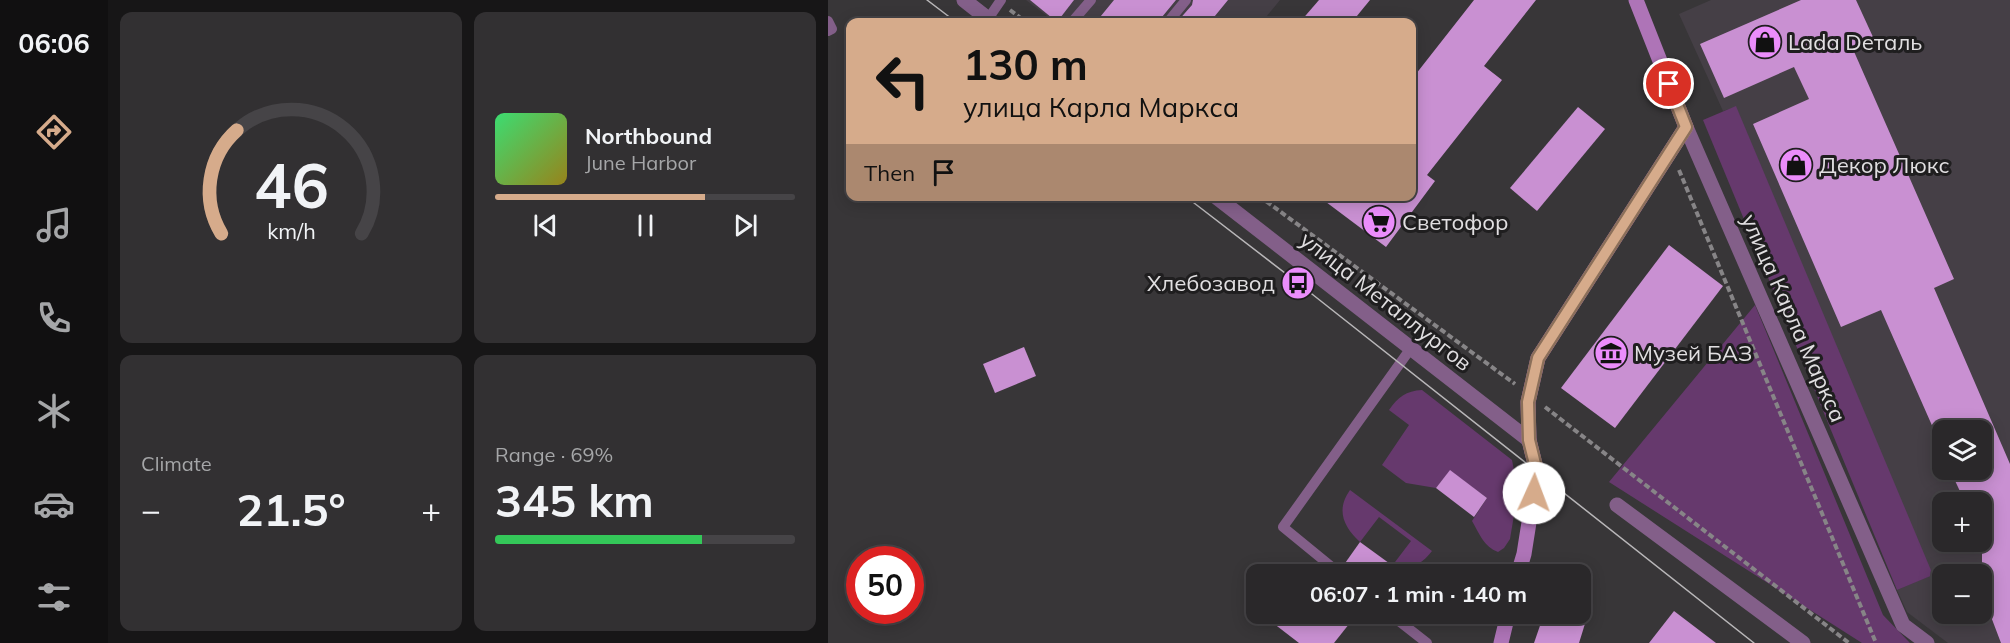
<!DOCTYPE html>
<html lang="en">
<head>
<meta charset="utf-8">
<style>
  body { margin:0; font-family:Mulish,sans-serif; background:#323032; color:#f1f3f6; height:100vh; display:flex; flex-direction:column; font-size:22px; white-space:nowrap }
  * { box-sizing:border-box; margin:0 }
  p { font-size:20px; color:#a5a6a8 }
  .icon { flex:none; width:33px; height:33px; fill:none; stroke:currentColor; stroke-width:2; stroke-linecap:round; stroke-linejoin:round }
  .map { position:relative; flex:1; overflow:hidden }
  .drawer { display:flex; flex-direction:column; gap:12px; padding:12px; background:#171617; width:720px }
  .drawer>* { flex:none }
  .banner { position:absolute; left:18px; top:18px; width:570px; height:183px; border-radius:12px; box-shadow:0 3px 15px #0003,0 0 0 2px #464447; background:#d6ab8b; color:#111; overflow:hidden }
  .controls { position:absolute; left:1104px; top:420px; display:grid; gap:12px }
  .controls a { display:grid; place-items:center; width:60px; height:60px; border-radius:12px; background:#2a282a; box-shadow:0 3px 15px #0003,0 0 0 2px #464447; font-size:30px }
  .speed { position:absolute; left:18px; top:546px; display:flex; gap:12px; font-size:30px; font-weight:700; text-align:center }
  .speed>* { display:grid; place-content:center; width:78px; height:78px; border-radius:50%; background:#2a282a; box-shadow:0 3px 15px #0003,0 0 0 2px #464447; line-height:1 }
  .speed .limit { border:9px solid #d22; background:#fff; color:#111 }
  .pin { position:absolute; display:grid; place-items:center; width:51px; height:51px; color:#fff; margin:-26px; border:3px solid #fff; border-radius:50%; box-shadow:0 2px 6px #0007 }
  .me { position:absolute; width:66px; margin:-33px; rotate:2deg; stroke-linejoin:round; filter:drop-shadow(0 0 4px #0008) }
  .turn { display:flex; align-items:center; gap:21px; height:126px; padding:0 18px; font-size:27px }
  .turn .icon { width:78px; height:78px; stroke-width:2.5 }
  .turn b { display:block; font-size:42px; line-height:51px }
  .then { display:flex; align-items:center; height:57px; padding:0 18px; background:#0003; gap:12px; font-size:22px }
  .big { font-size:45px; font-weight:700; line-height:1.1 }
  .drawer .tile { flex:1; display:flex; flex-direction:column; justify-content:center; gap:9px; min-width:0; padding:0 21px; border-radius:12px; background:#323032 }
  .drawer .dial { align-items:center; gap:0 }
  .dial svg { height:156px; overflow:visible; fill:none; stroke:#464447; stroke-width:7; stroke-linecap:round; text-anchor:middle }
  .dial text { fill:#f1f3f6; stroke:none }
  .song { display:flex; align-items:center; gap:18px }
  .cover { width:72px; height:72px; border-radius:9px; background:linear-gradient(135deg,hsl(140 70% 55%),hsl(50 70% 35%)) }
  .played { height:6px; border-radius:3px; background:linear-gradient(90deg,#d6ab8b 70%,#464447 70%) }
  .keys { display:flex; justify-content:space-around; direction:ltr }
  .heat { display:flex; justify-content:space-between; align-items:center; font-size:33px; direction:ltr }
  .charge { height:9px; border-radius:4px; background:linear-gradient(90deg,#34c759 69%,#464447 0) }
  .drawer .tiles { flex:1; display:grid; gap:12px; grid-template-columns:repeat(2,1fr) }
  .trip { position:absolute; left:418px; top:564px; width:345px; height:60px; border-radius:12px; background:#2a282a; box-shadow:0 3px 15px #0003,0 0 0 2px #464447; font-weight:700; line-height:60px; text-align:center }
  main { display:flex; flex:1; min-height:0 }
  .tab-bar { display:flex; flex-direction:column; width:108px; justify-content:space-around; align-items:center; background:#111011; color:#a5a6a8 }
  .tab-bar .icon { width:42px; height:42px }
  .tab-bar .on { color:#d6ab8b }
  .tab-bar b { font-size:27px; color:#f1f3f6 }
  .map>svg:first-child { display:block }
  .built { fill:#453f46; fill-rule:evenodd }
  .green { fill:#66396d }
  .building { fill:#c990d2 }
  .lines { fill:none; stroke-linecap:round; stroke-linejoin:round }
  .path { stroke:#878587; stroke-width:4; stroke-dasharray:6 3; stroke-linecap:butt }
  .service { stroke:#835f89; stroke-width:10 }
  .minor { stroke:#835f89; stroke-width:15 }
  .secondary { stroke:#ae74b7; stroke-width:15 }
  .tram { stroke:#b9b7b9; stroke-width:1.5 }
  .route-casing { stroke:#8b6f5a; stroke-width:15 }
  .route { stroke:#d6ab8b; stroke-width:10 }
  .labels { text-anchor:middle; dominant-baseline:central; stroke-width:6; stroke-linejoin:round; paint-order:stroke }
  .poi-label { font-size:22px; fill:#e1dfe1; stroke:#1f1e1f; text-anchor:start }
  .street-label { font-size:22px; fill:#e1dfe1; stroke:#1f1e1f }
</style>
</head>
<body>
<main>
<nav class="tab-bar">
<b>06:06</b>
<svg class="icon on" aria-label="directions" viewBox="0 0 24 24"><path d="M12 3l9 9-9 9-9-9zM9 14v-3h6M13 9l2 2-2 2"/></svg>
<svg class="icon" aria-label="music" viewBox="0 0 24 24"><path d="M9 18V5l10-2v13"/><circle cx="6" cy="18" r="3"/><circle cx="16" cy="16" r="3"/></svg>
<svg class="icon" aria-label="phone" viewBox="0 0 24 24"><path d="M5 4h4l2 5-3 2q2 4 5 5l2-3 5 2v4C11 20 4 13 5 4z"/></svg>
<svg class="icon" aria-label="climate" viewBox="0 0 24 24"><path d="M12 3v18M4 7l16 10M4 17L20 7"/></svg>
<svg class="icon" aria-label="car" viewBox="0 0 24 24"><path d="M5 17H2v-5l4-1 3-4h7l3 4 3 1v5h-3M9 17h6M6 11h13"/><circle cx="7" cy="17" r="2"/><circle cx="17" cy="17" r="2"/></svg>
<svg class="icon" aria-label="filters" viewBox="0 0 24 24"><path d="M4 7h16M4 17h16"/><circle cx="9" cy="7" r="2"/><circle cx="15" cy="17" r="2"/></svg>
</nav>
<section class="drawer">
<div class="tiles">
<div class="tile dial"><svg viewBox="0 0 100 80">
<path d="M14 69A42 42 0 1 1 86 69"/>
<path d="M14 69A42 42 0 0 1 22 16" stroke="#d6ab8b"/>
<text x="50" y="56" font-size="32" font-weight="700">46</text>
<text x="50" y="72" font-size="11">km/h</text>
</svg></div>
<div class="tile">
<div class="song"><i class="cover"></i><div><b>Northbound</b><p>June Harbor</p></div></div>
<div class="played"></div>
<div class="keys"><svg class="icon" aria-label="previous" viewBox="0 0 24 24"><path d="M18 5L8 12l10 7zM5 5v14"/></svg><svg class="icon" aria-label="pause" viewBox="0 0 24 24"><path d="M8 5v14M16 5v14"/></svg><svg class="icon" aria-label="next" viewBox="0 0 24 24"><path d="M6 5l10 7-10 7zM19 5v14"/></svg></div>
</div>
<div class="tile"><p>Climate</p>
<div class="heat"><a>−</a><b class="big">21.5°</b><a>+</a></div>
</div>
<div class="tile"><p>Range · 69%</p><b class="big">345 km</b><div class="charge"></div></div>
</div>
</section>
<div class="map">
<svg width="1182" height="643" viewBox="0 0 1182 643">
  <rect width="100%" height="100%" fill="#383638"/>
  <!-- built -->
  <g class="built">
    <path d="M198,0h254l-18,22h-207z"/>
    <path d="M883,0h299v643h-62l-41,-31 -10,-22 35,-15 -196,-468 -13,4 -44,-97zM1114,430h40v40h-40zM1114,502h40v40h-40zM1114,574h40v40h-40z"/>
  </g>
  <!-- green -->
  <g class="green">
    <path d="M908,106l197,469 -36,15 -194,-470z"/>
    <path d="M927,305l128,310 27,28h-48l-253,-161z"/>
    <path d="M594,390l90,70 6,31 -8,48 -6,9 -6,4c-14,-5 -19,-19 -26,-31l15,-23 -37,-27 -14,17 -30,-5 -24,-18 27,-40 -20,-15c9,-13 17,-19 33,-20z"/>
    <path d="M522,490l82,61c-11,14 -23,21 -40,15l19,-25 -32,-24 -19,25c-17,-16 -24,-32 -10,-52z"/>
  </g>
  <!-- building -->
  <g class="building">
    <path d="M202,0h44l-17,22z"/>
    <path d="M286,0h62l-14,17 -1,5h-65z"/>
    <path d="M365,0h35l-18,22h-33l15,-17z"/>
    <path d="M491,0h51l-18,22h-52z"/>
    <path d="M646,0h62l-52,66 18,14 -75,95 8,6 -49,66 -68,-51h94v-117z"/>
    <path d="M973,0h55l17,37 -21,10 102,232 -20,9 76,176v179h-9l-19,-50v-91h-17l-15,-32h32v-40h-48l-53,-120 -40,17 -88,-203 56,-25 -15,-32 -70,31 -24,-54z"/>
    <path d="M750,107l27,22 -68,82 -27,-23z"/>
    <path d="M841,245l54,41 -108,142 -54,-40z"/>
    <path d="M196,347l12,29 -41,17 -12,-29z"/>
    <path d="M622,470l37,28 -13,19 -38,-29z"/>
    <path d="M532,542l44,32h-59l-2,-8z"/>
    <path d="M846,611l42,32h-67z"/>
    <path d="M453,614h76l-23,29h-35l-26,-20z"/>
    <path d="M716,614h44l-9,29h-45z"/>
  </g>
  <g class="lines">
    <!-- path -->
    <g class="path">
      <path d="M182,10l16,12"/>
      <path d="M851,170l197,473"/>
      <path d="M431,196l256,188"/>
      <path d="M717,407l304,236"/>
    </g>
    <!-- service -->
    <g class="service">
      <path d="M160,19l13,-19"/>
      <path d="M0,21l4,8 -4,2"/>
      <path d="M244,22l19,-22"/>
      <path d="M340,22l18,-22"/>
      <path d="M510,572l-55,-45 128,-179"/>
      <path d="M562,614l37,29"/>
    </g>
    <!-- minor -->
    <g class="minor">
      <path d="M136,0l28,22"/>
      <path d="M858,127l217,498 24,18"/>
      <path d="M387,196l314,244"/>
      <path d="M789,505l186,138"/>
    </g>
    <!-- secondary -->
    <g class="secondary">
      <path d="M690,574l6,-20 13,-82 -8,-32 -1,-38 10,-44 148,-231 -50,-127"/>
      <path d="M673,643l7,-29"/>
    </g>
    <!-- tram -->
    <g class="tram">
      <path d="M99,0l29,22"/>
      <path d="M357,196l113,87 456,360"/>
    </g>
  </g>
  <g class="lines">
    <defs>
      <path id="route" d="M706,493l3,-21 -8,-32 -1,-38 10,-44 148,-231 -17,-43"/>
    </defs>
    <!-- route casing -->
    <use href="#route" class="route-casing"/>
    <!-- route -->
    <use href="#route" class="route"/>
  </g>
  <!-- icons -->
  <defs>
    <symbol id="shop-disc" viewBox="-11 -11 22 22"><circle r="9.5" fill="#eb8dfb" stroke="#1f1e1f"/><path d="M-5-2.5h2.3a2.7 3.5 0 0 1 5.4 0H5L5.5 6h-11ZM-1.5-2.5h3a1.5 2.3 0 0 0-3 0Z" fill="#111"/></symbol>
    <symbol id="supermarket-disc" viewBox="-11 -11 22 22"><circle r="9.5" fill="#eb8dfb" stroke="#1f1e1f"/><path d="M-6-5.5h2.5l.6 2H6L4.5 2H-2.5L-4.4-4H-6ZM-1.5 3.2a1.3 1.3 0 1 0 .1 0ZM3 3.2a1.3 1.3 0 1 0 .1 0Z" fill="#111"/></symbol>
    <symbol id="bus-disc" viewBox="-11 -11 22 22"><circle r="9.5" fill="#eb8dfb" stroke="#1f1e1f"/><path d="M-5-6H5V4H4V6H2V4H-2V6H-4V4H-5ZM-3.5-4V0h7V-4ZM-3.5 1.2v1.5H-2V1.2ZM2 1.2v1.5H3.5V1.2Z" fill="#111"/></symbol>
    <symbol id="museum-disc" viewBox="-11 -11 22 22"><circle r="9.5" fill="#eb8dfb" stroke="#1f1e1f"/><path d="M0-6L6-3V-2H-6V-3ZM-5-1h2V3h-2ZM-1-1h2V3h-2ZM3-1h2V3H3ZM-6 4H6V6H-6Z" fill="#111"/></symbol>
  </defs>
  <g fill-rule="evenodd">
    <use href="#shop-disc" x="918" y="23" width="38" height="38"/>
    <use href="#shop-disc" x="949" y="146" width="38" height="38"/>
    <use href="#supermarket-disc" x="532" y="203" width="38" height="38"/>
    <use href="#bus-disc" x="451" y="264" width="38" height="38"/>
    <use href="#museum-disc" x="764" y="334" width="38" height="38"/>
  </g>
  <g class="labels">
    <!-- poi labels -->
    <g class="poi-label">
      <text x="960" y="42">Lada Dеталь</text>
      <text x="991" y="165">Декор Люкс</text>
      <text x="574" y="222">Светофор</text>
      <text x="447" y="283" text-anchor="end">Хлебозавод</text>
      <text x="806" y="353">Музей БАЗ</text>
    </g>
    <!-- street labels -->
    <g class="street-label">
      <text transform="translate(558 301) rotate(38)">улица Металлургов</text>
      <text transform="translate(966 318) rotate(66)">улица Карла Маркса</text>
    </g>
  </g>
</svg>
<div class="controls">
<a><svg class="icon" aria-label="layers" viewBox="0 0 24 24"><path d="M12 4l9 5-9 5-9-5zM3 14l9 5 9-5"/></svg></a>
<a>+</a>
<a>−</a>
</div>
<div class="speed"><div class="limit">50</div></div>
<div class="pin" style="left:841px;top:84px;background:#d93025"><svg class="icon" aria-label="arrive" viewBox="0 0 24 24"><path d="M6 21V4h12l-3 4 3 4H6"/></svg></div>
<svg class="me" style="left:706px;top:493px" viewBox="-20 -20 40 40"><circle r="19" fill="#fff"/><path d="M0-13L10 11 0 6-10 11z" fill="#d6ab8b"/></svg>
<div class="trip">06:07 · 1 min · 140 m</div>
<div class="banner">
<div class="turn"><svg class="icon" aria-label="left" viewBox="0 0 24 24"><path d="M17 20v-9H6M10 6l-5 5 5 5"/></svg><div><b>130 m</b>улица Карла Маркса</div></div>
<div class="then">Then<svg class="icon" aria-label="arrive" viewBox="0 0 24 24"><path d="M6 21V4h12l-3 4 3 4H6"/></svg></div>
</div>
</div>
</main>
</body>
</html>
